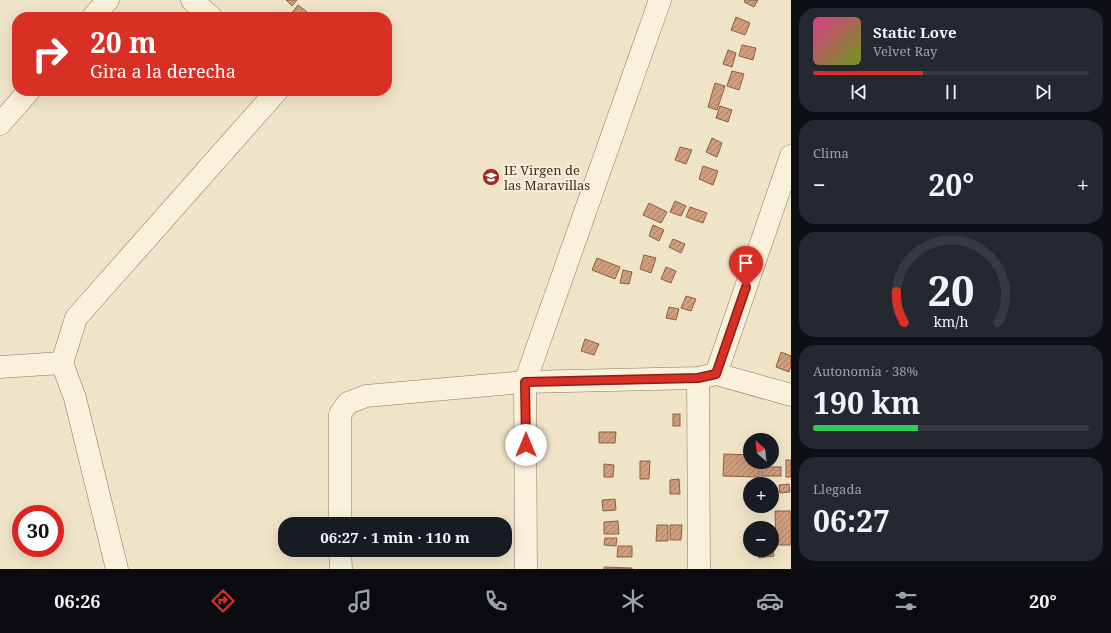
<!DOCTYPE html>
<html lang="es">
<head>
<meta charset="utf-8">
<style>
  body { margin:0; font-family:"Noto Serif",serif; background:#242831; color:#f1f3f6; height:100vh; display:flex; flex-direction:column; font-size:15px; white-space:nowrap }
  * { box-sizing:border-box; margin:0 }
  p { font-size:13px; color:#9ea1a6 }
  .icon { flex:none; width:22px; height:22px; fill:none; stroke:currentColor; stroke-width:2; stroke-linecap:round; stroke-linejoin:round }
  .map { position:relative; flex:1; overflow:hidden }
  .side { display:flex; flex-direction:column; gap:8px; padding:8px; background:#0d0f14; width:320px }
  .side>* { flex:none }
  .top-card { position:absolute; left:12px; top:12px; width:380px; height:84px; border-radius:16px; box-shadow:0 4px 16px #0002; background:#d93025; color:#fff; overflow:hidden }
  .needle { width:26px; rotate:332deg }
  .tools { position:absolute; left:743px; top:433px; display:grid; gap:8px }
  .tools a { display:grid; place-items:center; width:36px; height:36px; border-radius:50%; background:#171b24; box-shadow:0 4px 16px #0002; font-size:20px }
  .speed { position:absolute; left:12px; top:505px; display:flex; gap:8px; font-size:20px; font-weight:700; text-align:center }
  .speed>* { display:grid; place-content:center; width:52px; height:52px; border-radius:50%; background:#171b24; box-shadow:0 4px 16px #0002; line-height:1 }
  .speed .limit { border:6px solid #d22; background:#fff; color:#111 }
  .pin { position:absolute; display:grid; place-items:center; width:34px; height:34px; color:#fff; margin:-41px -17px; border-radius:50% 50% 50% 0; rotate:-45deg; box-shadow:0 0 4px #0007 }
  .pin .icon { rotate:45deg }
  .me { position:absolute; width:44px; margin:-22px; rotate:0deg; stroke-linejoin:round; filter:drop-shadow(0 0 3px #0008) }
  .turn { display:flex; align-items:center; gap:14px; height:84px; padding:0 12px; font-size:18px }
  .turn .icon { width:52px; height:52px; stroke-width:2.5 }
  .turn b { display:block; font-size:28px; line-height:34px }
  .big { font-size:30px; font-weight:700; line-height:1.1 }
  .side .tile { flex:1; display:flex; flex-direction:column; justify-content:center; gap:6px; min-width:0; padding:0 14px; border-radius:16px; background:#242831 }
  .side .dial { align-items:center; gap:0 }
  .dial svg { height:104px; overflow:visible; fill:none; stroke:#363941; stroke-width:7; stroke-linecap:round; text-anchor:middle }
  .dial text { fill:#f1f3f6; stroke:none }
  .song { display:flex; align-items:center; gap:12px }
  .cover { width:48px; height:48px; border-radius:6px; background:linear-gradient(135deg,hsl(330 70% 55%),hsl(80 70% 35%)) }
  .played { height:4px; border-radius:2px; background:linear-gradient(90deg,#d93025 40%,#363941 40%) }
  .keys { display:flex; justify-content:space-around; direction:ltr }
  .heat { display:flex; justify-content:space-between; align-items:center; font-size:22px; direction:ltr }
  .charge { height:6px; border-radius:3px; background:linear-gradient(90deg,#34c759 38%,#363941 0) }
  .trip { position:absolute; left:278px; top:517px; width:234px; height:40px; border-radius:16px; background:#171b24; box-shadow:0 4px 16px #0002; font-weight:700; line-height:40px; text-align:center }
  .menu { display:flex; height:64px; justify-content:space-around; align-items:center; background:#090b0e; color:#9ea1a6 }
  .menu .icon { width:28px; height:28px }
  .menu .current { color:#d93025 }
  .menu b { font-size:18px; color:#f1f3f6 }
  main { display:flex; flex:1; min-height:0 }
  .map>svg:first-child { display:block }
  .building { fill:url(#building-hatch); stroke:#8d5f41 }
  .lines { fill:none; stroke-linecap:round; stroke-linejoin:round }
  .minor-casing { stroke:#8d765c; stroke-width:23 }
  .minor { stroke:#faf1dc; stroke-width:22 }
  .route-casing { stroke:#8d1f18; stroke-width:10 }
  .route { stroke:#d93025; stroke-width:7 }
  .labels { text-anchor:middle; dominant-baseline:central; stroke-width:4; stroke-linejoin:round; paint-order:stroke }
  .poi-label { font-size:13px; fill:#3d2e20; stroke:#f7eed8; text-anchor:start }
</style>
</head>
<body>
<main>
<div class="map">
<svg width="791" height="569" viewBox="0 0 791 569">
  <defs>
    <pattern id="building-hatch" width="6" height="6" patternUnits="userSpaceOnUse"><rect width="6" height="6" fill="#cf9f7d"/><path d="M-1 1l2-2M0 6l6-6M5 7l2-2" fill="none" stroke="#a98266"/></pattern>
  </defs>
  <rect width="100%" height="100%" fill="#f0e4c8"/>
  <!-- building -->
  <g class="building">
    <path d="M286,0h11l-5,6z"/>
    <path d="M745,0h13l-4,7 -10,-5z"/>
    <path d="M298,5l9,7 -4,5h-8l-4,-3z"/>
    <path d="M736,17l14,6 -5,12 -14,-5z"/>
    <path d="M742,45l14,3 -3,12 -14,-4z"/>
    <path d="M728,50l8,3 -4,14 -9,-3z"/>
    <path d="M732,71l12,3 -5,16 -12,-4z"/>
    <path d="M715,83l10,3 -8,24 -9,-3z"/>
    <path d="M720,106l12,4 -4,12 -12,-4z"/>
    <path d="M712,138l10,5 -5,14 -11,-5z"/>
    <path d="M680,147l12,3 -6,14 -11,-4z"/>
    <path d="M703,166l15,5 -5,14 -14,-6z"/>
    <path d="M675,201l11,5 -5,10 -11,-4z"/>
    <path d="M649,203l18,9 -6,11 -18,-8z"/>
    <path d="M690,207l17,6 -4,10 -17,-6z"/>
    <path d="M653,225l11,5 -5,11 -10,-5z"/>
    <path d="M673,239l12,5 -4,9 -12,-6z"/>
    <path d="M644,255l12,3 -5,15 -11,-4z"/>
    <path d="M597,258l23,9 -5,12 -23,-9z"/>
    <path d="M666,267l10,4 -5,12 -10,-4z"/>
    <path d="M623,270l9,2 -3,12 -9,-1z"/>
    <path d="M686,296l10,3 -5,12 -10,-3z"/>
    <path d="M669,307l10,2 -3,11 -10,-2z"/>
    <path d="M585,339l14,5 -5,11 -13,-4z"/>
    <path d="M781,352l10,4v10l-2,6 -13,-5z"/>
    <rect x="673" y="414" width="7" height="12"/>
    <path d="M599,432h17l-1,11h-16z"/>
    <path d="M724,454l26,1v7h9v15l-36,-1z"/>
    <rect x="786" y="460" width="5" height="17"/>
    <path d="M640,461h10l-1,18h-9z"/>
    <path d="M604,464l10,1 -1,12h-9z"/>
    <rect x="761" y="467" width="20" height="9"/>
    <path d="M679,479l1,15h-10v-14z"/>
    <path d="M789,484l1,8 -10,1 -1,-8z"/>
    <path d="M615,499l1,11 -13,1 -1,-11z"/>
    <path d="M775,511h16v34h-15z"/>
    <path d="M618,521l1,13h-15v-12z"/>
    <path d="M657,525h11v16h-12z"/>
    <path d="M670,525h12l-1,15h-11z"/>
    <path d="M605,538h12l-1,8 -12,-1z"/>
    <path d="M618,546h14v11h-15z"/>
    <path d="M772,546l2,10 -15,2 -1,-8h14z"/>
    <path d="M604,567l28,1v1h-28z"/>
  </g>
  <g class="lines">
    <defs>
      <g id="minor">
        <path d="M192,0l19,17"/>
        <path d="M93,17l15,-17"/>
        <path d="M0,124l29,-33"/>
        <path d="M0,367l62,-4"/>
        <path d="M716,374l75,-218"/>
        <path d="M698,378l1,191"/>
        <path d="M340,524v-110l8,-11 18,-7 159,-14 173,-4 18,-4 75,21"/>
        <path d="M340,550l1,19"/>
        <path d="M117,569l-42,-171 -13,-35 14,-45 201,-227"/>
        <path d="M526,569l-1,-187 135,-382"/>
      </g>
    </defs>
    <!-- minor casing -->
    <use href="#minor" class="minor-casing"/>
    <!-- minor -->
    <use href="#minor" class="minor"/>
  </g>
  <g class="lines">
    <defs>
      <path id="route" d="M526,445l-1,-63 173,-4 18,-4 30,-87"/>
    </defs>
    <!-- route casing -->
    <use href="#route" class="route-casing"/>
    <!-- route -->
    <use href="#route" class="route"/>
  </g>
  <!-- icons -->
  <defs>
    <symbol id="school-disc" viewBox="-11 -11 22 22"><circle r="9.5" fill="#9e2a2b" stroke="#f7eed8"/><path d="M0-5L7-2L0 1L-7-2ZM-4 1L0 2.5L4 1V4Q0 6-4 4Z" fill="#fff"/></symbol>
  </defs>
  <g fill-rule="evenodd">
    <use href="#school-disc" x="481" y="167" width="20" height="20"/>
  </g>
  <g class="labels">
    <!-- poi labels -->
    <g class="poi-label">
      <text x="504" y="170">IE Virgen de<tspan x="504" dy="15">las Maravillas</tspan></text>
    </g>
  </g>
</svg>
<div class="tools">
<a><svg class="needle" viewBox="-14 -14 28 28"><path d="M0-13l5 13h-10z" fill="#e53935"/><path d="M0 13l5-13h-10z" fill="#9ea1a6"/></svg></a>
<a>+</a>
<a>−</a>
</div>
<div class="speed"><div class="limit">30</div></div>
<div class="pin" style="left:746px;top:287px;background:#d93025"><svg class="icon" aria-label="arrive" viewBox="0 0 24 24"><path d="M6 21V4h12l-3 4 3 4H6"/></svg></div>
<svg class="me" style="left:526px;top:445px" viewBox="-20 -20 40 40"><circle r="19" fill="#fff"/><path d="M0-13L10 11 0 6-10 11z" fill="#d93025"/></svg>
<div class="trip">06:27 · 1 min · 110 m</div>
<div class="top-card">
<div class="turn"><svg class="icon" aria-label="right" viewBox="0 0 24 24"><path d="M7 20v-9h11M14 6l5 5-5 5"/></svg><div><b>20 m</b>Gira a la derecha</div></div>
</div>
</div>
<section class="side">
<div class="tile">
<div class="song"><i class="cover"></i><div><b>Static Love</b><p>Velvet Ray</p></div></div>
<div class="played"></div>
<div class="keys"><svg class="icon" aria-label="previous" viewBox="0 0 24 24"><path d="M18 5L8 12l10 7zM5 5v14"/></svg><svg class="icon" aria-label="pause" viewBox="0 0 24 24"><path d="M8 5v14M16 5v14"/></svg><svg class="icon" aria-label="next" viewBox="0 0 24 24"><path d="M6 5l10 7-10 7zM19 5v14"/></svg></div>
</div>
<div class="tile"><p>Clima</p>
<div class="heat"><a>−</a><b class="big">20°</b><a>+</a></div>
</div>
<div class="tile dial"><svg viewBox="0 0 100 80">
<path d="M14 69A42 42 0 1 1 86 69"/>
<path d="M14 69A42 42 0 0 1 8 45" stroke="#d93025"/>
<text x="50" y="56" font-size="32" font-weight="700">20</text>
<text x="50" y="72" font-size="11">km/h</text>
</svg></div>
<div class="tile"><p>Autonomía · 38%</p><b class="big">190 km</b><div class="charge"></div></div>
<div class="tile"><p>Llegada</p><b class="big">06:27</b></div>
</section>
</main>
<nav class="menu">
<b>06:26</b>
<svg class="icon current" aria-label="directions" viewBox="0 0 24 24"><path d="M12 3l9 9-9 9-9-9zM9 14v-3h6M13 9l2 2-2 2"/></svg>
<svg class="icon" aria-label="music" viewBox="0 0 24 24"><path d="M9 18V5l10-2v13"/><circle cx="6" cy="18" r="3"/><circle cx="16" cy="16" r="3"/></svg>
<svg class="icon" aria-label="phone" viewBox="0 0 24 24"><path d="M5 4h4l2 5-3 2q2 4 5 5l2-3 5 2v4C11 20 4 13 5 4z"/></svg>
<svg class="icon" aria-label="climate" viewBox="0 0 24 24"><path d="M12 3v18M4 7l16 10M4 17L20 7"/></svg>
<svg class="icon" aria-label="car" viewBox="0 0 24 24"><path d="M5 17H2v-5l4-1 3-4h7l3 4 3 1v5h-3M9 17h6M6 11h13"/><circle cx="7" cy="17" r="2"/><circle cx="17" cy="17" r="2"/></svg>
<svg class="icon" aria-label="filters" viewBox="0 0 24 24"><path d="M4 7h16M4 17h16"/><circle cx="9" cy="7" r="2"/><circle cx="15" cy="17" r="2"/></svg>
<b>20°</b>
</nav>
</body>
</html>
